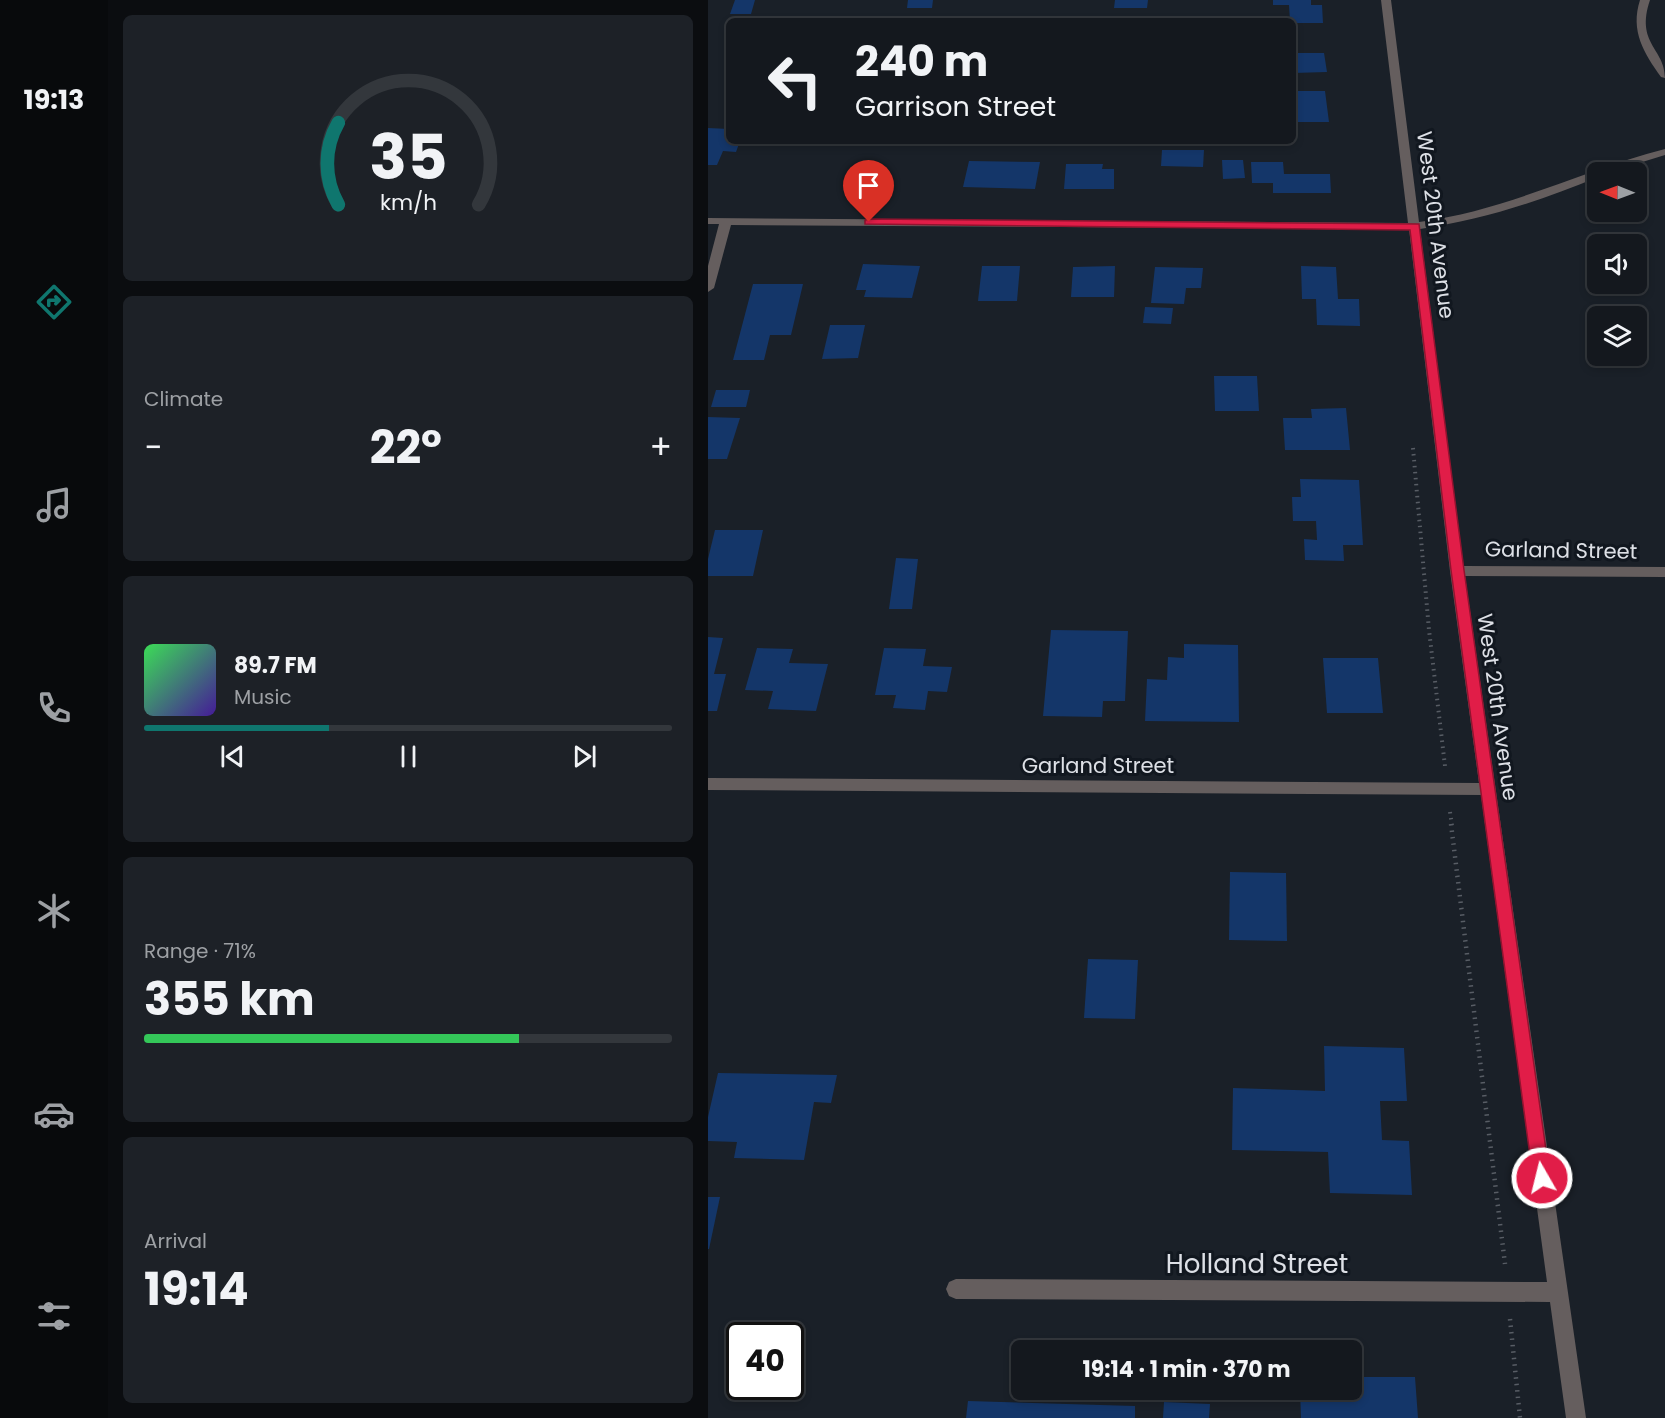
<!DOCTYPE html>
<html lang="en">
<head>
<meta charset="utf-8">
<style>
  body { margin:0; font-family:Poppins,sans-serif; background:#1d2127; color:#f1f3f6; height:100vh; display:flex; flex-direction:column; font-size:22px; white-space:nowrap }
  * { box-sizing:border-box; margin:0 }
  p { font-size:20px; color:#9da0a4 }
  .icon { flex:none; width:33px; height:33px; fill:none; stroke:currentColor; stroke-width:2; stroke-linecap:round; stroke-linejoin:round }
  .map { position:relative; flex:1; overflow:hidden }
  .side { display:flex; flex-direction:column; gap:15px; padding:15px; background:#0b0d10; width:600px }
  .side>* { flex:none }
  .banner { position:absolute; left:18px; top:18px; width:570px; height:126px; border-radius:9px; box-shadow:0 3px 9px #0003,0 0 0 2px #33373c; background:#14181e; color:#f1f3f6; overflow:hidden }
  .needle { width:39px; rotate:271deg }
  .controls { position:absolute; left:879px; top:162px; display:grid; gap:12px }
  .controls a { display:grid; place-items:center; width:60px; height:60px; border-radius:9px; background:#14181e; box-shadow:0 3px 9px #0003,0 0 0 2px #33373c; font-size:30px }
  .speed { position:absolute; left:18px; top:1322px; display:flex; gap:12px; font-size:30px; font-weight:700; text-align:center }
  .speed>* { display:grid; place-content:center; width:78px; height:78px; border-radius:50%; background:#14181e; box-shadow:0 3px 9px #0003,0 0 0 2px #33373c; line-height:1 }
  .speed .limit { border:3px solid #111; border-radius:9px; background:#fff; color:#111 }
  .pin { position:absolute; display:grid; place-items:center; width:51px; height:51px; color:#fff; margin:-62px -26px; border-radius:50% 50% 50% 0; rotate:-45deg; box-shadow:0 0 6px #0007 }
  .pin .icon { rotate:45deg }
  .me { position:absolute; width:66px; margin:-33px; rotate:352deg; stroke-linejoin:round; filter:drop-shadow(0 0 4px #0008) }
  .turn { display:flex; align-items:center; gap:21px; height:126px; padding:0 30px; font-size:27px }
  .turn .icon { width:78px; height:78px; stroke-width:2.5 }
  .turn b { display:block; font-size:42px; line-height:51px }
  .big { font-size:45px; font-weight:700; line-height:1.1 }
  .side .tile { flex:1; display:flex; flex-direction:column; justify-content:center; gap:9px; min-width:0; padding:0 21px; border-radius:9px; background:#1d2127 }
  .side .dial { align-items:center; gap:0 }
  .dial svg { height:156px; overflow:visible; fill:none; stroke:#33373c; stroke-width:7; stroke-linecap:round; text-anchor:middle }
  .dial text { fill:#f1f3f6; stroke:none }
  .song { display:flex; align-items:center; gap:18px }
  .cover { width:72px; height:72px; border-radius:9px; background:linear-gradient(135deg,hsl(130 70% 55%),hsl(260 70% 35%)) }
  .played { height:6px; border-radius:3px; background:linear-gradient(90deg,#0f766e 35%,#33373c 35%) }
  .keys { display:flex; justify-content:space-around; direction:ltr }
  .heat { display:flex; justify-content:space-between; align-items:center; font-size:33px; direction:ltr }
  .charge { height:9px; border-radius:4px; background:linear-gradient(90deg,#34c759 71%,#33373c 0) }
  .trip { position:absolute; left:303px; top:1340px; width:351px; height:60px; border-radius:9px; background:#14181e; box-shadow:0 3px 9px #0003,0 0 0 2px #33373c; font-weight:700; line-height:60px; text-align:center }
  main { display:flex; flex:1; min-height:0 }
  .tabs { display:flex; flex-direction:column; width:108px; justify-content:space-around; align-items:center; background:#080a0c; color:#9da0a4 }
  .tabs .icon { width:42px; height:42px }
  .tabs .active { color:#0f766e }
  .tabs b { font-size:27px; color:#f1f3f6 }
  .map>svg:first-child { display:block }
  .building { fill:#143669 }
  .lines { fill:none; stroke-linecap:round; stroke-linejoin:round }
  .path-far1 { stroke:#585d65; stroke-width:4; stroke-dasharray:1.5 4.5; stroke-linecap:butt }
  .path { stroke:#585d65; stroke-width:4.5; stroke-dasharray:1.5 5; stroke-linecap:butt }
  .minor { fill:#655e5e; fill-rule:evenodd }
  .route { fill:#e11d48; stroke:#92132f; stroke-width:1.5 }
  .labels { text-anchor:middle; dominant-baseline:central; stroke-width:6; stroke-linejoin:round; paint-order:stroke }
  .street-label { font-size:21px; fill:#dde0e6; stroke:#11171f }
  .near-street-label { font-size:26px; fill:#dde0e6; stroke:#11171f }
</style>
</head>
<body>
<main>
<nav class="tabs">
<b>19:13</b>
<svg class="icon active" aria-label="directions" viewBox="0 0 24 24"><path d="M12 3l9 9-9 9-9-9zM9 14v-3h6M13 9l2 2-2 2"/></svg>
<svg class="icon" aria-label="music" viewBox="0 0 24 24"><path d="M9 18V5l10-2v13"/><circle cx="6" cy="18" r="3"/><circle cx="16" cy="16" r="3"/></svg>
<svg class="icon" aria-label="phone" viewBox="0 0 24 24"><path d="M5 4h4l2 5-3 2q2 4 5 5l2-3 5 2v4C11 20 4 13 5 4z"/></svg>
<svg class="icon" aria-label="climate" viewBox="0 0 24 24"><path d="M12 3v18M4 7l16 10M4 17L20 7"/></svg>
<svg class="icon" aria-label="car" viewBox="0 0 24 24"><path d="M5 17H2v-5l4-1 3-4h7l3 4 3 1v5h-3M9 17h6M6 11h13"/><circle cx="7" cy="17" r="2"/><circle cx="17" cy="17" r="2"/></svg>
<svg class="icon" aria-label="filters" viewBox="0 0 24 24"><path d="M4 7h16M4 17h16"/><circle cx="9" cy="7" r="2"/><circle cx="15" cy="17" r="2"/></svg>
</nav>
<section class="side">
<div class="tile dial"><svg viewBox="0 0 100 80">
<path d="M14 69A42 42 0 1 1 86 69"/>
<path d="M14 69A42 42 0 0 1 14 27" stroke="#0f766e"/>
<text x="50" y="56" font-size="32" font-weight="700">35</text>
<text x="50" y="72" font-size="11">km/h</text>
</svg></div>
<div class="tile"><p>Climate</p>
<div class="heat"><a>−</a><b class="big">22°</b><a>+</a></div>
</div>
<div class="tile">
<div class="song"><i class="cover"></i><div><b>89.7 FM</b><p>Music</p></div></div>
<div class="played"></div>
<div class="keys"><svg class="icon" aria-label="previous" viewBox="0 0 24 24"><path d="M18 5L8 12l10 7zM5 5v14"/></svg><svg class="icon" aria-label="pause" viewBox="0 0 24 24"><path d="M8 5v14M16 5v14"/></svg><svg class="icon" aria-label="next" viewBox="0 0 24 24"><path d="M6 5l10 7-10 7zM19 5v14"/></svg></div>
</div>
<div class="tile"><p>Range · 71%</p><b class="big">355 km</b><div class="charge"></div></div>
<div class="tile"><p>Arrival</p><b class="big">19:14</b></div>
</section>
<div class="map">
<svg width="957" height="1418" viewBox="0 0 957 1418">
  <rect width="100%" height="100%" fill="#1a2028"/>
  <!-- building -->
  <g class="building">
    <path d="M27,0h20l-4,14h-21z"/>
    <path d="M200,0h25l-1,8h-25z"/>
    <path d="M407,0h33l-1,8h-33z"/>
    <path d="M565,0h38v5h11l1,18h-30l-3,-2 -1,-16h-16z"/>
    <path d="M585,53h31l3,19 -34,1z"/>
    <path d="M589,91h28l4,31h-36v-24h5z"/>
    <path d="M0,128l21,1v12h11l-4,11 -13,-1 -6,14h-9z"/>
    <path d="M101,141h48l-1,4 -48,-1z"/>
    <path d="M454,150h42l-1,17 -42,-1z"/>
    <path d="M514,160h21l2,18 -22,1z"/>
    <path d="M261,161l71,1 -5,27 -72,-2z"/>
    <path d="M543,162h32l1,12h46l1,19h-58v-10h-21z"/>
    <path d="M358,164h37l-1,5h12v20h-50z"/>
    <path d="M155,264l57,2 -8,32 -48,-1 2,-7h-10z"/>
    <path d="M274,266h38l-3,35h-39z"/>
    <path d="M407,266l-1,31h-43l2,-30z"/>
    <path d="M593,266l35,1 2,32h21l1,27 -43,-1 -1,-26h-14z"/>
    <path d="M447,267l48,1 -2,20h-15l-2,16 -33,-1z"/>
    <path d="M45,284h50l-12,51h-21l-6,25h-31z"/>
    <path d="M437,307l28,1 -2,16 -28,-1z"/>
    <path d="M122,325h35l-7,33 -36,1z"/>
    <path d="M506,376h43l2,35h-44z"/>
    <path d="M8,390h34l-4,17h-35z"/>
    <path d="M638,408l4,42h-65l-2,-32h29l-1,-9z"/>
    <path d="M0,417l32,1 -13,41h-19z"/>
    <path d="M592,479l59,1 4,65h-20l1,16 -39,-1 -1,-21 13,1 -1,-19h-23l-1,-24h9z"/>
    <path d="M7,530h48l-10,46h-45v-17z"/>
    <path d="M188,558l22,1 -6,50h-23z"/>
    <path d="M343,630l77,1 -3,70h-22l-1,16 -59,-1z"/>
    <path d="M0,637l15,1 -9,36h12l-9,37h-9z"/>
    <path d="M476,644l54,1 1,77 -94,-1 2,-42 20,1 1,-23 16,1z"/>
    <path d="M49,648l36,1 -4,14 39,1 -12,47 -48,-2 5,-18 -28,-1z"/>
    <path d="M176,648l42,1 -3,17 29,1 -5,25 -19,-1 -3,19 -32,-2 3,-13h-21z"/>
    <path d="M615,658h55l5,55h-56z"/>
    <path d="M522,872l56,1 1,68 -58,-1z"/>
    <path d="M380,959l50,1 -3,59 -51,-1z"/>
    <path d="M616,1046l80,2 3,53h-27l2,39 27,1 3,54 -82,-2 -2,-41 -96,-2 1,-62 92,3z"/>
    <path d="M10,1073l119,2 -6,28 -17,-1 -10,58 -70,-2 3,-16 -29,-1v-24z"/>
    <path d="M0,1197h12l-11,52h-1z"/>
    <path d="M644,1377h63l3,41h-117l-1,-29h52z"/>
    <path d="M260,1401l167,5v12h-169z"/>
    <path d="M456,1402l46,2 -1,14h-46z"/>
  </g>
  <g class="lines">
    <!-- path-far1 -->
    <g class="path-far1">
      <path d="M705,448l16,182 16,136"/>
      <path d="M742,812l2,13"/>
    </g>
    <!-- path -->
    <g class="path">
      <path d="M743,824l54,440"/>
      <path d="M802,1319l10,99"/>
    </g>
    <!-- minor -->
    <g class="minor">
      <path d="M673,0h10l28,222c90,-12 161,-51 246,-73v6l-55,17h-12v5c-58,24 -116,43 -178,52l43,337 202,1v10l-200,-1 121,842h-20l-16,-116 -594,-3 -7,-3 -3,-7 3,-7 7,-3 591,3 -66,-487 -773,-5v-12l771,5 -29,-212 -41,-342 -678,-4 -17,63 -6,4v-26l11,-42h-11v-6l700,5z"/>
      <path d="M932,0h10c-15,44 15,48 15,78l-4,-1c-17,-24 -31,-46 -21,-77z"/>
    </g>
  </g>
  <!-- route -->
  <path class="route" d="M161,219l550,5 45,346 86,608 -2,5 -6,3 -6,-3 -3,-5 -82,-608 -41,-340 -545,-6v-4z"/>
  <g class="labels">
    <!-- street labels -->
    <g class="street-label">
      <text transform="translate(728 225) rotate(83)">West 20th Avenue</text>
      <text transform="translate(853 550) rotate(1)">Garland Street</text>
      <text transform="translate(790 707) rotate(82)">West 20th Avenue</text>
      <text x="390" y="765">Garland Street</text>
    </g>
    <!-- near-street labels -->
    <g class="near-street-label">
      <text x="549" y="1264">Holland Street</text>
    </g>
  </g>
</svg>
<div class="controls">
<a><svg class="needle" viewBox="-14 -14 28 28"><path d="M0-13l5 13h-10z" fill="#e53935"/><path d="M0 13l5-13h-10z" fill="#9da0a4"/></svg></a>
<a><svg class="icon" aria-label="sound" viewBox="0 0 24 24"><path d="M4 9h4l5-4v14l-5-4H4zM17 9q2 3 0 6"/></svg></a>
<a><svg class="icon" aria-label="layers" viewBox="0 0 24 24"><path d="M12 4l9 5-9 5-9-5zM3 14l9 5 9-5"/></svg></a>
</div>
<div class="speed"><div class="limit">40</div></div>
<div class="pin" style="left:161px;top:222px;background:#d93025"><svg class="icon" aria-label="arrive" viewBox="0 0 24 24"><path d="M6 21V4h12l-3 4 3 4H6"/></svg></div>
<svg class="me" style="left:834px;top:1178px" viewBox="-20 -20 40 40"><circle r="17" fill="#e11d48" stroke="#fff" stroke-width="3"/><path d="M0-11L8 9 0 5-8 9z" fill="#fff"/></svg>
<div class="trip">19:14 · 1 min · 370 m</div>
<div class="banner">
<div class="turn"><svg class="icon" aria-label="left" viewBox="0 0 24 24"><path d="M17 20v-9H6M10 6l-5 5 5 5"/></svg><div><b>240 m</b>Garrison Street</div></div>
</div>
</div>
</main>
</body>
</html>
